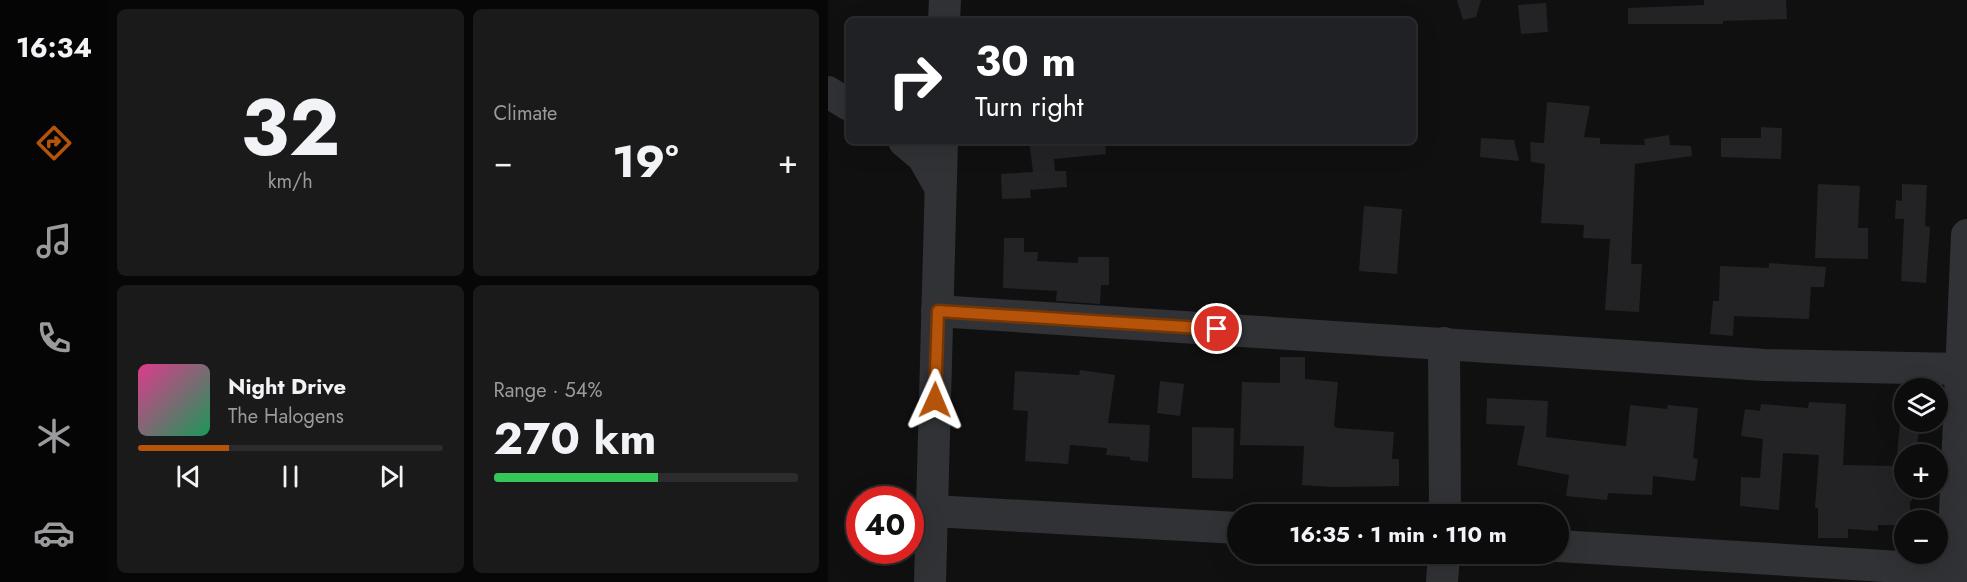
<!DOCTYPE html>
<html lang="en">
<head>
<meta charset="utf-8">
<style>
  body { margin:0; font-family:Jost,sans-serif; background:#1a1a1b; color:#f1f3f6; height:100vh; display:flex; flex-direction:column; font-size:22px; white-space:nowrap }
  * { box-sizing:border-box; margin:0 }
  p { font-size:20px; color:#9a9b9d }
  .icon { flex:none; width:33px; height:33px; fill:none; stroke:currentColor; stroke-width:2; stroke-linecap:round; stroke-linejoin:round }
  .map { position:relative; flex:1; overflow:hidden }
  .details { display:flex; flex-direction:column; gap:9px; padding:9px; background:#070707; width:720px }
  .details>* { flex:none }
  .banner { position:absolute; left:18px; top:18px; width:570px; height:126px; border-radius:9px; box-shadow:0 6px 24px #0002,0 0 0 2px #2c2c2e; background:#202124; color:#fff; overflow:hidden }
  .controls { position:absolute; left:1066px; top:378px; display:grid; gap:12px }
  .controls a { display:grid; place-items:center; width:54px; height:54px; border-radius:50%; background:#0c0c0d; box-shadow:0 6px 24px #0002,0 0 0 2px #2c2c2e; font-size:30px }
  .speed { position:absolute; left:18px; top:486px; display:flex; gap:12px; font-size:30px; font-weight:700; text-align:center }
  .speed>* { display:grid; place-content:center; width:78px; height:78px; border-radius:50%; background:#0c0c0d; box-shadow:0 6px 24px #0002,0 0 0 2px #2c2c2e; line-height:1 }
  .speed .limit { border:9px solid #d22; background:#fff; color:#111 }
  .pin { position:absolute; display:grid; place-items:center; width:51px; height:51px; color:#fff; margin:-26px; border:3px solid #fff; border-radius:50%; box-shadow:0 2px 6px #0007 }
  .me { position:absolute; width:66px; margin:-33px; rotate:1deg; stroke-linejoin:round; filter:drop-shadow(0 0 4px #0008) }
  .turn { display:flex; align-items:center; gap:21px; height:126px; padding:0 30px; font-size:27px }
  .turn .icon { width:78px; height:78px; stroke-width:2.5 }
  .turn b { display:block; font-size:42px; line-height:51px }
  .big { font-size:45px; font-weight:700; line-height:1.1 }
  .details .tile { flex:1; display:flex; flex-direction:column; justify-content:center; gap:9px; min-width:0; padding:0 21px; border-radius:9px; background:#1a1a1b }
  .details .dial { align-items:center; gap:0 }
  .dial b { font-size:78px; line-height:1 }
  .song { display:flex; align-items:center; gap:18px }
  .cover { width:72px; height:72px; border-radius:9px; background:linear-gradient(135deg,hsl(330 70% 55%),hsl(150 70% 35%)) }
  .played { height:6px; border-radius:3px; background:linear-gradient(90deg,#b45309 30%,#2c2c2e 30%) }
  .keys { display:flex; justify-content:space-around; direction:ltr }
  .heat { display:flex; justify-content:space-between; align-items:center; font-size:33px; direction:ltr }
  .charge { height:9px; border-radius:4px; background:linear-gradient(90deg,#34c759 54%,#2c2c2e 0) }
  .details .tiles { flex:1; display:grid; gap:9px; grid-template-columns:repeat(2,1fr) }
  .trip { position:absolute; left:399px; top:504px; width:342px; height:60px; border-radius:30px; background:#0c0c0d; box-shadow:0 6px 24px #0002,0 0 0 2px #2c2c2e; font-weight:700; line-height:60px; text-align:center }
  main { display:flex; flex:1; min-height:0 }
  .tab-bar { display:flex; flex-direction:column; width:108px; justify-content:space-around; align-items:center; background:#050505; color:#9a9b9d }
  .tab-bar .icon { width:42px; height:42px }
  .tab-bar .selected { color:#b45309 }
  .tab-bar b { font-size:27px; color:#f1f3f6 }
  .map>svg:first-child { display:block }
  .building { fill:#232325 }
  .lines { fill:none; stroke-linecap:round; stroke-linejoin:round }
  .minor { stroke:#313235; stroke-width:32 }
  .route-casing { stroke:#753606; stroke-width:15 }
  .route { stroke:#b45309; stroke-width:10 }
</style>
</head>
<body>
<main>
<nav class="tab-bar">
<b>16:34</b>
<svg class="icon selected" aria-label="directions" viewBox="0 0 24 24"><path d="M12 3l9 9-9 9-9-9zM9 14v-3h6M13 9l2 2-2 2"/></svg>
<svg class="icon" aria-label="music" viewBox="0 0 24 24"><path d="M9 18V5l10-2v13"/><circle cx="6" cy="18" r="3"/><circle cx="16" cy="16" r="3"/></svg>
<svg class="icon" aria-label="phone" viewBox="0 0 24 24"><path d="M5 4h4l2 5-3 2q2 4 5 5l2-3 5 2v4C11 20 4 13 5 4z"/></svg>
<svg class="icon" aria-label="climate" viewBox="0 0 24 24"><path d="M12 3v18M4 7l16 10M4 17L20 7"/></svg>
<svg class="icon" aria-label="car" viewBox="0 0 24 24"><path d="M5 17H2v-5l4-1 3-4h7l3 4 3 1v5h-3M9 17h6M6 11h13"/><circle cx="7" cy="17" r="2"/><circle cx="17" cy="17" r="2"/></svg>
</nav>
<section class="details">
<div class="tiles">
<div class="tile dial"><b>32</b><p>km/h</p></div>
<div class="tile"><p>Climate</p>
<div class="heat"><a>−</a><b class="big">19°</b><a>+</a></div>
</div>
<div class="tile">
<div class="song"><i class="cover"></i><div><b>Night Drive</b><p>The Halogens</p></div></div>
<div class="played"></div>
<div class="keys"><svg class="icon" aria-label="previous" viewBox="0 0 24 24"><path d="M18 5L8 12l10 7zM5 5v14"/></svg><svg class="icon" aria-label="pause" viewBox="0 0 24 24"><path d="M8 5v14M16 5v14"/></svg><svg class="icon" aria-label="next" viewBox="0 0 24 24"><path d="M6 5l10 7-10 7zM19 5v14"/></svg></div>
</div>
<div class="tile"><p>Range · 54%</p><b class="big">270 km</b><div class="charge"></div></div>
</div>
</section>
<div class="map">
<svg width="1139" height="582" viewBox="0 0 1139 582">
  <rect width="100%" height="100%" fill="#101011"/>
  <!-- building -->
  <g class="building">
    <path d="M629,0h24l-5,17 -13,3z"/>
    <path d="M876,0h82l1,19 -64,2v3h-95v-16l76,-3z"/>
    <path d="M718,3l2,29 -27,2 -3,-29z"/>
    <path d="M719,102l43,4 -6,31 16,1v6l45,1 -1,-6 25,-4 1,10 21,1 1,10 -57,8 -4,100h11l-3,48 -34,-2 5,-71 -27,-1 1,-13 -43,-2 4,-59 -14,-2 -1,-20 14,1z"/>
    <path d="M933,127l21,1 -1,31 -60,-2v-19h40z"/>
    <path d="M653,138l33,2 5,21 -39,-4z"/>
    <path d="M201,141h76l1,13 -52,5 1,12h11l1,16 -37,3 1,8 -29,1 -1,-25 32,-2z"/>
    <path d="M990,184l42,2 -2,42h10v31l-53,-1z"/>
    <path d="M1074,184l25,1 -2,41 5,1 -4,56 -25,-2 3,-62h-9l1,-19 6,1z"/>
    <path d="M536,206l38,3 -5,65 -38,-3z"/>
    <path d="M176,238h20v14h14l-1,9 41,2v-6h31v28h-8l-1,19 -44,-3 1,-10 -54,-3z"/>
    <path d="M941,263l57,4 -2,20h-13l-2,32 -75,-3 -1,20 -23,-2 3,-33h6l1,-35 49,2z"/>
    <path d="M452,357h25v22l33,3 -4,44 3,2 57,4 -2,27h7v27l-66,1 -31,-2 2,-39 -64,-1 2,-63 38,1z"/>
    <path d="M252,370l35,5 -7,48 42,2 -2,37 -18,-2v-3l-24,-2 1,-7 -37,-3 -2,19 -43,-3 3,-50 -15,-1 2,-39 64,4z"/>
    <path d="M332,381l24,3 -4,32 -23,-3z"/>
    <path d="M659,398l61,3 -2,36 80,9 4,-41 37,4 1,-4 30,3 -5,50 5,1 -3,22 -42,-5 -1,19 -44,-2 -1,7 -41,-4 3,-21 -52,-10 8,-39 -39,-2z"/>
    <path d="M981,402l37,2 -3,61 53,1 4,-44h20l-4,32h-11v34h8l-1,13h-2v19h-5v5h-27v6l-30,-2v9h-30v-30h-3l4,-53 -36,-2 -4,57 -39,-4 1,-29 19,1 3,-39 -22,-3 4,-27 15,2 1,-7 47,4z"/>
    <path d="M364,427l42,1 -1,51 -41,-1z"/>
  </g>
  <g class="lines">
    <!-- minor -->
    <g class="minor">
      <path d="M116,21l1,-21"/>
      <path d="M0,92l21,13"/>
      <path d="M76,141l19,16 17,30"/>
      <path d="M109,311l828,54 195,4"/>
      <path d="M616,343l1,171"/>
      <path d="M105,511l305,17"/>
      <path d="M730,546l409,25"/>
      <path d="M102,582l12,-441"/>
      <path d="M614,582l2,-28"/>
      <path d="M1124,582l15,-347"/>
    </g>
  </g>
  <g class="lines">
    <defs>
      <path id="route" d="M107,400l3,-89 279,18"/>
    </defs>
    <!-- route casing -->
    <use href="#route" class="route-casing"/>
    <!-- route -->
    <use href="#route" class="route"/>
  </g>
</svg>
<div class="controls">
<a><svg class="icon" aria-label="layers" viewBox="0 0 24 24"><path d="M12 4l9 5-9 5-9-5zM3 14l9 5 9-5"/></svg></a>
<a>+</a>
<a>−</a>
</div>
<div class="speed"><div class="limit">40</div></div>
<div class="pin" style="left:389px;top:329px;background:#d93025"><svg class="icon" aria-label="arrive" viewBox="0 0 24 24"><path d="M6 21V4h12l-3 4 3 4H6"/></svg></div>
<svg class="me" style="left:107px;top:400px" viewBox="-20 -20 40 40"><path d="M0-17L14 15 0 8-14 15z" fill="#b45309" stroke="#fff" stroke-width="4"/></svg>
<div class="trip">16:35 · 1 min · 110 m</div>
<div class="banner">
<div class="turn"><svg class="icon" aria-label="right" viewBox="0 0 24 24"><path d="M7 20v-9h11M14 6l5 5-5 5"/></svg><div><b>30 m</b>Turn right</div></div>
</div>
</div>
</main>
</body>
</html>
